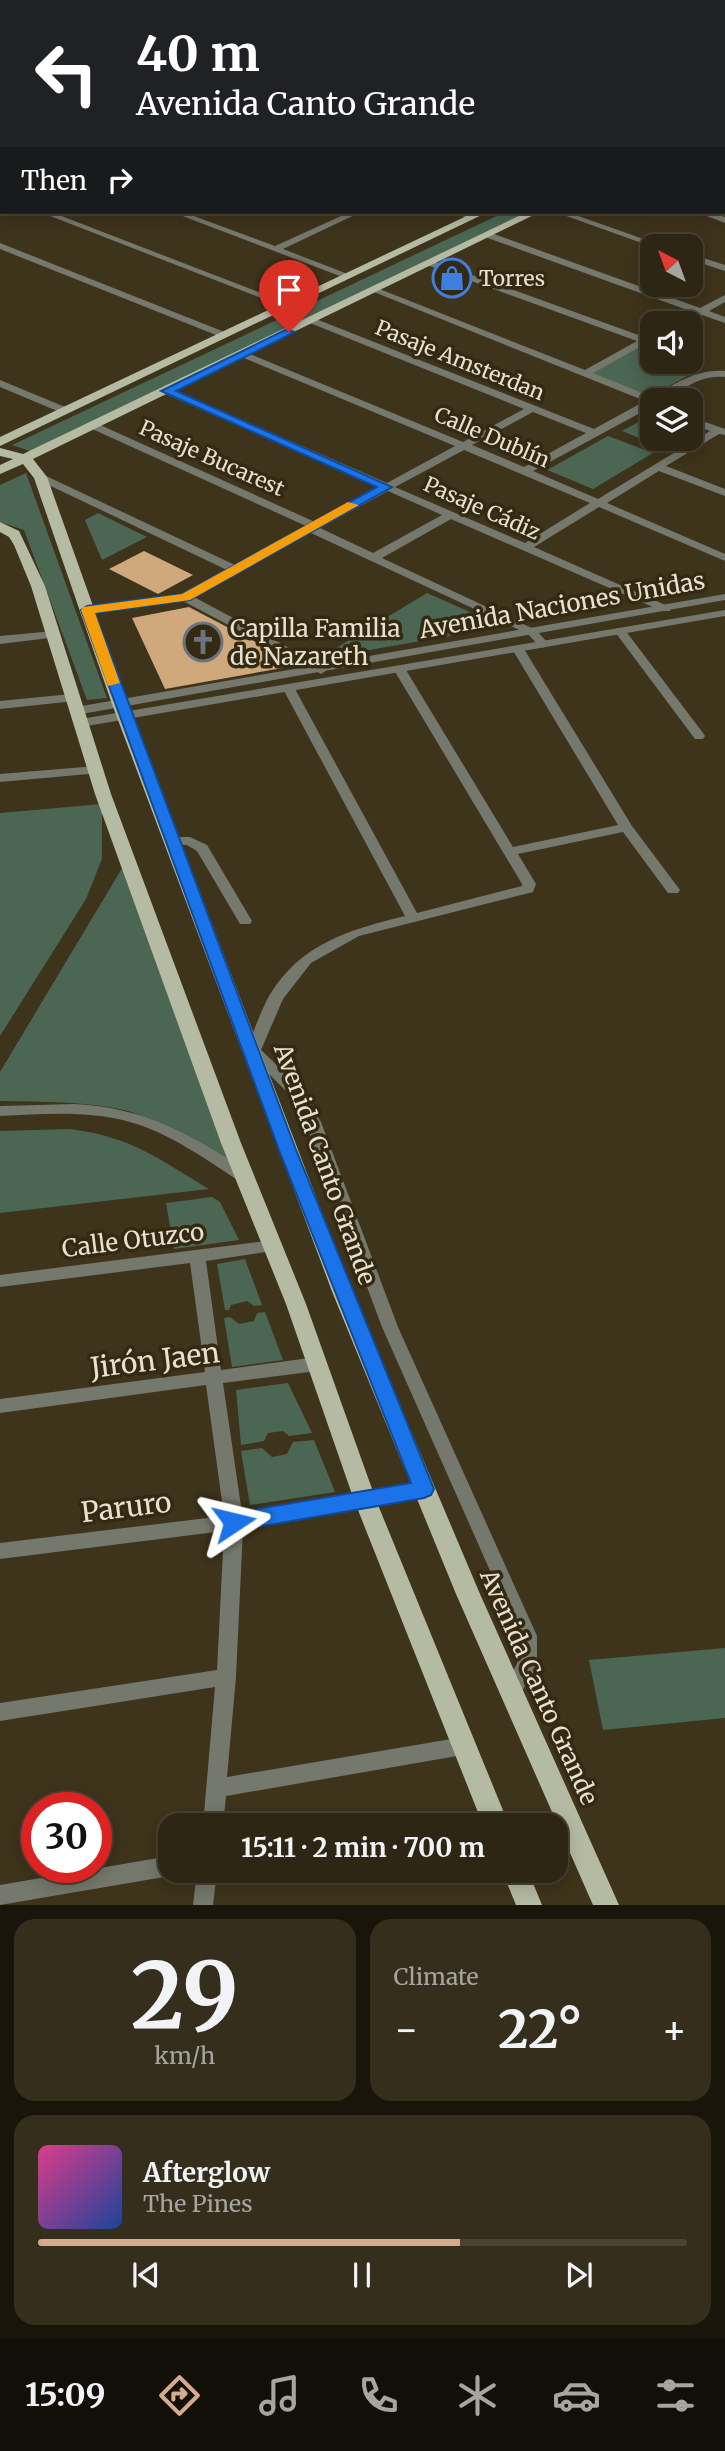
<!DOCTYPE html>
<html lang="en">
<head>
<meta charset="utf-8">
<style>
  body { margin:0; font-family:Merriweather,serif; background:#362e1d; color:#f1f3f6; height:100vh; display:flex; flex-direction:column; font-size:26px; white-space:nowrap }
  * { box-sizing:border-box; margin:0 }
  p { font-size:23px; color:#a7a5a0 }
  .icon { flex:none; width:38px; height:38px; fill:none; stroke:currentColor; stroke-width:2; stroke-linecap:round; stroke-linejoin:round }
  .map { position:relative; height:1905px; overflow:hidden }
  .details { display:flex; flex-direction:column; gap:14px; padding:14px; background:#19150b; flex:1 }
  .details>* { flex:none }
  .guide { position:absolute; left:0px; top:0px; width:726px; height:214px; box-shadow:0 4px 18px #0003,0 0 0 2px #494334; background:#202124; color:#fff; overflow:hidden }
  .needle { width:46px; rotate:319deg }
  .controls { position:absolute; left:640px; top:234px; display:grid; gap:14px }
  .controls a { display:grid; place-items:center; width:63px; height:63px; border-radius:14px; background:#2e2614; box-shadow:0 4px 18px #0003,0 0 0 2px #494334; font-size:35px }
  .speed { position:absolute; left:21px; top:1792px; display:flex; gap:14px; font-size:35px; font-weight:700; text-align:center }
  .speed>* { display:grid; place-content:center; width:91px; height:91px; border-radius:50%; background:#2e2614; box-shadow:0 4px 18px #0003,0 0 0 2px #494334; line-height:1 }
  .speed .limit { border:10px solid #d22; background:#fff; color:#111 }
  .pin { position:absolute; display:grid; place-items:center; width:60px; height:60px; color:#fff; margin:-72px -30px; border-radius:50% 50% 50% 0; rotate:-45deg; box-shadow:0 0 7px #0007 }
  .pin .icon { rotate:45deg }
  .me { position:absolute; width:77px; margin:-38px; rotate:80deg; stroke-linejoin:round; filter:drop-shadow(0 0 5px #0008) }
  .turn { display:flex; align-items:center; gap:24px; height:147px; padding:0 21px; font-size:32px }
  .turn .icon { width:91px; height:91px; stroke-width:2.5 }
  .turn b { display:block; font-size:49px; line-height:60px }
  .then { display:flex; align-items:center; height:66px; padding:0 21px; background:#0003; gap:14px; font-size:26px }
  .big { font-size:52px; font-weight:700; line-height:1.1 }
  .details .tile { flex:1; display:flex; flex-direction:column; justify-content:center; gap:10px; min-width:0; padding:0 24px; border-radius:21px; background:#362e1d }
  .details .dial { align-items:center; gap:0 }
  .dial b { font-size:91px; line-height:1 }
  .song { display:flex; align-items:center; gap:21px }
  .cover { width:84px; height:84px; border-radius:10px; background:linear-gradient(135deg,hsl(330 70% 55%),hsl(220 70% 35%)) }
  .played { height:7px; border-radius:4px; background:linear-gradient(90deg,#d6ab8b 65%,#494334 65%) }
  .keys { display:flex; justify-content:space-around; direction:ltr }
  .heat { display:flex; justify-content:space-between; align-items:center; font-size:38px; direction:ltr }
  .details .tiles { flex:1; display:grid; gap:14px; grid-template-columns:1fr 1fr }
  .tile:last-child { grid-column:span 2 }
  .trip { position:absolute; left:158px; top:1813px; width:410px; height:70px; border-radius:21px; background:#2e2614; box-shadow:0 4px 18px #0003,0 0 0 2px #494334; font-weight:700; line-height:70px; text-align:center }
  .menu { display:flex; height:112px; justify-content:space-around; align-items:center; background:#120f08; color:#a7a5a0 }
  .menu .icon { width:49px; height:49px }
  .menu .on { color:#d6ab8b }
  .menu b { font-size:32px; color:#f1f3f6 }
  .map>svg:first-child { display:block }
  .green { fill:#4b6653 }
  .building { fill:#cfa97c }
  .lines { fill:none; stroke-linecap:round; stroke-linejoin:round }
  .minor { fill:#75786c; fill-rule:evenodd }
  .tertiary { fill:#75786c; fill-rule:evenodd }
  .primary { fill:#b5bba2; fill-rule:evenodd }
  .route { fill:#1a73e8; stroke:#114b97; stroke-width:2 }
  .slow { fill:#f59e0b }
  .labels { text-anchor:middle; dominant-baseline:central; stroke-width:7; stroke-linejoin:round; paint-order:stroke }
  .far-poi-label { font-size:21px; fill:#e7e1d2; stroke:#342911; text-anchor:start }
  .far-street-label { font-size:21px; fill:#e7e1d2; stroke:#342911 }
  .street-label { font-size:24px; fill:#e7e1d2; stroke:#342911 }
  .poi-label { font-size:24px; fill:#e7e1d2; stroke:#342911; text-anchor:start }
  .near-street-label { font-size:28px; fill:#e7e1d2; stroke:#342911 }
</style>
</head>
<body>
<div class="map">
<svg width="725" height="1905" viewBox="0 0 725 1905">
  <rect width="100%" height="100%" fill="#3e331b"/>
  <!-- green -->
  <g class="green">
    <path d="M505,212h23l-495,240 -21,-7z"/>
    <path d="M643,346l10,4v12h34l15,6 -53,29 -59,-23z"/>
    <path d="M653,414v21l-9,5 -22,-9z"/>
    <path d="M608,436l45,17 -60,36 -46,-19z"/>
    <path d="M26,473l81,225 -20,2 -63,-170 -24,-8v-37z"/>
    <path d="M98,513l49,24 -45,23 -17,-40z"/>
    <path d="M427,593l52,23 3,6 -4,9 -160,28z"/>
    <path d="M102,804v55l-16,40 -86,137v-223z"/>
    <path d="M124,865l108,297c-35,-18 -70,-42 -108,-52 -40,-9 -83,-8 -124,-9v-29z"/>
    <path d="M70,1129c62,8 87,29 139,60l-209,24v-82z"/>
    <path d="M212,1197l8,5 19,38 -65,9 -8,-46z"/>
    <path d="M245,1259l17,46 -8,1 -7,-5 -16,4 -2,5h-4l-8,-46z"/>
    <path d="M265,1312l18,48 -51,7 -8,-49 6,-1 9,7 15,-3 3,-8z"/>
    <path d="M288,1383l24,50 -23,3 -6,-5 -15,2 -4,8 -23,4 -5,-55z"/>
    <path d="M314,1440l21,52 -85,13 -9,-54 21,-3 10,9 15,-3 6,-12z"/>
    <path d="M725,1648v70l-122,12 -14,-70z"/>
  </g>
  <!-- building -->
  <g class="building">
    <path d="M144,551l49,24 -35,19 -49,-25z"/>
    <path d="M189,607l110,58 -134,24 -33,-71z"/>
  </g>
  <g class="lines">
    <!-- minor -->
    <g class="minor">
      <path d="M0,0h112l-112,3z"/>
      <path d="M148,0h8l-8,2z"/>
      <rect x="330" y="0" width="8" height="2"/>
      <rect x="402" y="0" width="8" height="2"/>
      <path d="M524,0h8v2h-7z"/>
      <path d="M0,44h2l-2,5z"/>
      <rect x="724" y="46" width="1" height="4"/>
      <rect x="0" y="62" width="2" height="4"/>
      <rect x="724" y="81" width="1" height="4"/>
      <rect x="724" y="140" width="1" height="4"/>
      <rect x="724" y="177" width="1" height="6"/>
      <path d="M0,192l2,1v5h-2z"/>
      <path d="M40,212h11l241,93 -8,2z"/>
      <path d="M172,212h11l92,34 75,-34h11l-78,37 70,27 -8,2z"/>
      <path d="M452,212h12l12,5 -4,3z"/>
      <path d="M555,212h12l99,35h-13z"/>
      <path d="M696,212h12l17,5v6z"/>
      <path d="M485,233h6l209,75 25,-13v7l-16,9 16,6v6l-23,-8 -17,9h-12l20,-12 -208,-75z"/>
      <path d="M0,243l227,90 2,2 -8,2 -221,-88z"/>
      <path d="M691,254l34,11v6l-34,-11z"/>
      <path d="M430,260l214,77h7l2,2 -5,4 -55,30 59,24c24,-14 45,-28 73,-26v6c-35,-3 -48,24 -72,24v5l-120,65 65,28 112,-68 -19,-7v-7l34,12v6l-6,-1 -53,32 59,23v7l-66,-25 -52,32 118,51v7l-126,-54 -65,40 136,60v4h-8l-211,-92 -69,39 154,72 13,14 -6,4 -4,-2 -11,-12 -217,-101 -117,64 131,70 2,3 -6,4 -138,-73 -100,11v-4l4,-1 95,-13 45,-24 -191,-91v-4h8l191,90 71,-39 -216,-98v-4h8l217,98 64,-35 -216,-94v-4h8l216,94 68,-37 -216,-90v-4h6l218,90 61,-33 -214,-86v-4h6l278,110 51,-28 -276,-111 8,-2 208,82 52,-29 -210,-76 -1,-2zM533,412l53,21 -62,34 -52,-22zM464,450l126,53 -65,40 -130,-56zM388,491l54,24 -69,38 -53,-25z"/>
      <path d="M0,380l70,29 1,2 -9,2 -62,-26z"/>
      <path d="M621,628l4,2 78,103 2,3 -2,3h-8l-80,-107z"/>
      <path d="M54,631l4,2v4l-58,7v-8z"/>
      <path d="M518,645l6,4 108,177 48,64 -2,3h-10l-45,-61 -105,22 18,30 -3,8 -174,44 -48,27 -28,36 -22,51 40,38 20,34 77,205 139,309v30l-19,32 -7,3 -7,-3 -3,-6 16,-28 2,-28 -137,-309 -77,-205 -15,-27 -44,-44c7,-18 14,-38 23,-55 32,-53 80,-66 136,-80l-122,-227 2,-3h8l2,3 122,224 105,-27v-2l-128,-214 2,-3 4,-1 6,4 107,177 105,-22 -106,-176z"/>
      <path d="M71,694l4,1 2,3 -2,3 -75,8v-8z"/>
      <path d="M96,766l6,4 -2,3 -100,9v-8z"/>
      <path d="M173,837h17l17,8 45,76 -2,3h-10l-43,-73 -10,-6 -19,-1 -2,-3z"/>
      <path d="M75,1104c73,4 115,31 176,69l2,4 -2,4h-12c-34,-22 -69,-48 -109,-59 -42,-12 -87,-8 -130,-6v-10z"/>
      <path d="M273,1240l6,2 2,4 -2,4 -73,11 15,109 96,-13 6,2 2,5 -2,5 -6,2 -94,12 19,130 182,-31 6,2 3,5 -3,5 -6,2 -181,32 -7,149 -9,100 236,-40 7,3 3,6 -3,6 -7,3 -237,41 -3,29h-20l12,-138 -215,34v-18l217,-33 7,-139 -224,28v-16l224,-27 -18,-131 -206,28v-14l205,-27 -15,-109 -190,24v-12z"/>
      <path d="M170,1856v15h8l-8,5 -170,29v-20z"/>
      <path d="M197,1871h20l-4,34h-20z"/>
    </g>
    <!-- tertiary -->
    <g class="tertiary">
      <path d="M725,594v6l-649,115 -6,-4 6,-4z"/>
      <path d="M725,610v6l-644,111 -6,-4 6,-4z"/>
    </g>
    <!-- primary -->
    <g class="primary">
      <rect x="724" y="97" width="1" height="6"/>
      <rect x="724" y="119" width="1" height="6"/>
      <path d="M475,212h13l-488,234v-9z"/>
      <path d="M527,212h13l-507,247 14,18 81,227 225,590 127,300 139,311h-26l-137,-311 -123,-300 -221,-590 -78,-226 -11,-14 -23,10v-9l13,-6 -13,-3v-8l23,6z"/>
      <path d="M0,522l19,9 26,55 66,208 130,349 65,161 70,196 133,325h-26l-129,-325 -68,-196 -65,-161 -126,-349 -64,-208 -17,-41 -5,-8 -9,-5z"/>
      <path d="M502,1871h26l14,34h-26z"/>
    </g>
  </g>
  <!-- route -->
  <path class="route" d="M285,330l10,2 -119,59 216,96 -202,113 -95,13 201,537 138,339 -3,6 -7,3 -190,33 -8,-3 -3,-6 3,-6 8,-3 177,-30 -132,-333 -198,-540 6,-4 95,-12 195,-107 -216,-96z"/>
  <!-- slow -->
  <path class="slow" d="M348,502l11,3 -169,95 -95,13 25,70 -12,3 -27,-76 2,-3 99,-13z"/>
  <!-- icons -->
  <defs>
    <symbol id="shop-ring" viewBox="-11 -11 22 22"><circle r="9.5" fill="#342911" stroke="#3f7fe0" stroke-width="1.5"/><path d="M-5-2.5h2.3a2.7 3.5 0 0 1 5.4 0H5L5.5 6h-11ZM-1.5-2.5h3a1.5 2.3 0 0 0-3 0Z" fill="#3f7fe0"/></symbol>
    <symbol id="church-ring" viewBox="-11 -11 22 22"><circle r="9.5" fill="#342911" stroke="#6b7280" stroke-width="1.5"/><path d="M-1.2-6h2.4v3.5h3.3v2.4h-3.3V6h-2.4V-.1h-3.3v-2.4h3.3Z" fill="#6b7280"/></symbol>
  </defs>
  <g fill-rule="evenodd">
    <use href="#shop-ring" x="430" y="256" width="44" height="44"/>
    <use href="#church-ring" x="181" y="620" width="44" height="44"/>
  </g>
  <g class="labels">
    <!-- far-poi labels -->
    <g class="far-poi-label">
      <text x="479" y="278">Torres</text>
    </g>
    <!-- far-street labels -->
    <g class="far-street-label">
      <text transform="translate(460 360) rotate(22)">Pasaje Amsterdan</text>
      <text transform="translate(492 437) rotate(23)">Calle Dublín</text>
      <text transform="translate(212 458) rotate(24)">Pasaje Bucarest</text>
      <text transform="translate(482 508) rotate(24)">Pasaje Cádiz</text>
    </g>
    <!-- street labels -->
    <g class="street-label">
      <text transform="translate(562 605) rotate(-10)">Avenida Naciones Unidas</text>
      <text transform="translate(325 1164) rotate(70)">Avenida Canto Grande</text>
      <text transform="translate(133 1240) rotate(-7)">Calle Otuzco</text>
      <text transform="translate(539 1687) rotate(66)">Avenida Canto Grande</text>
    </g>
    <!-- poi labels -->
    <g class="poi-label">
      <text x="230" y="628">Capilla Familia<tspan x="230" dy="28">de Nazareth</tspan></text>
    </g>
    <!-- near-street labels -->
    <g class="near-street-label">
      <text transform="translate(155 1360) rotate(-7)">Jirón Jaen</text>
      <text transform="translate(126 1507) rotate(-7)">Paruro</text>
    </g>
  </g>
</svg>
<div class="controls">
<a><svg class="needle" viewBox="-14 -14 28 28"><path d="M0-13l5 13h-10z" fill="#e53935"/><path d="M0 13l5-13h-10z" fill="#a7a5a0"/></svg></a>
<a><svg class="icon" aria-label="sound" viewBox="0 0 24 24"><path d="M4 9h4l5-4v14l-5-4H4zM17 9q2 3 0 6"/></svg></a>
<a><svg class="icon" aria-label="layers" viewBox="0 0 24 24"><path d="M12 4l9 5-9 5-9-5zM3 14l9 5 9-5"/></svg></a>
</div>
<div class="speed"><div class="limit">30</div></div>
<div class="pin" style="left:289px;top:332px;background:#d93025"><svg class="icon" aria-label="arrive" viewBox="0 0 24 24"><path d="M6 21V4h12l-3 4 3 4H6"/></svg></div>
<svg class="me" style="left:234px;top:1522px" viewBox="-20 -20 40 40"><path d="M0-17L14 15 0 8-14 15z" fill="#1a73e8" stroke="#fff" stroke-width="4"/></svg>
<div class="trip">15:11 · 2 min · 700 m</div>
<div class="guide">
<div class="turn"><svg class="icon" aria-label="left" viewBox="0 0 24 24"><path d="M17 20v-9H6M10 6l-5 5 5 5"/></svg><div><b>40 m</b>Avenida Canto Grande</div></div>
<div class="then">Then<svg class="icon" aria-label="right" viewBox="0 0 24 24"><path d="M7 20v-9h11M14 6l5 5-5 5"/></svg></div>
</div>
</div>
<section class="details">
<div class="tiles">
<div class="tile dial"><b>29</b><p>km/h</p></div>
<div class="tile"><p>Climate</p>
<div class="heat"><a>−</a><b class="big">22°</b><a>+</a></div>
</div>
<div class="tile">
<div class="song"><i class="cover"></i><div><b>Afterglow</b><p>The Pines</p></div></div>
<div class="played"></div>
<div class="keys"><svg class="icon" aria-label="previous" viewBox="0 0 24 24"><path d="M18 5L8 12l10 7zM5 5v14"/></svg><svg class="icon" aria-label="pause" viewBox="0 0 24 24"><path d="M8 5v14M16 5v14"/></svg><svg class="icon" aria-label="next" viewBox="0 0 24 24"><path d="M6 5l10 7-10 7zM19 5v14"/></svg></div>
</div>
</div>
</section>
<nav class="menu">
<b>15:09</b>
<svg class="icon on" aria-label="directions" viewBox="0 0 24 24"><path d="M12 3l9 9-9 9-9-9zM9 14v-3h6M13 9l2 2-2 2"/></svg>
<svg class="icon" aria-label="music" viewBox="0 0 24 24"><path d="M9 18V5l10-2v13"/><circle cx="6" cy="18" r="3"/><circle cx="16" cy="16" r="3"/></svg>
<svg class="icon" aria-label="phone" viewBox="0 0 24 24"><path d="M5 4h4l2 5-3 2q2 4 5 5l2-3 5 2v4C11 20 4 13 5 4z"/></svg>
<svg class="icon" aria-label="climate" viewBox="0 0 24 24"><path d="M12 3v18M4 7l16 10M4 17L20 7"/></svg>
<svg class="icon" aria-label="car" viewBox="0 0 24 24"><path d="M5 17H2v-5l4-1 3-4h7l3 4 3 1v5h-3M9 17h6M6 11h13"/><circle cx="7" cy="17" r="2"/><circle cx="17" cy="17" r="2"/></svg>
<svg class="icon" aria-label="filters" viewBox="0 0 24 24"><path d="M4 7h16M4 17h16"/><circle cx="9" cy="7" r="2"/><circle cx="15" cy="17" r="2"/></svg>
</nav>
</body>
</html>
